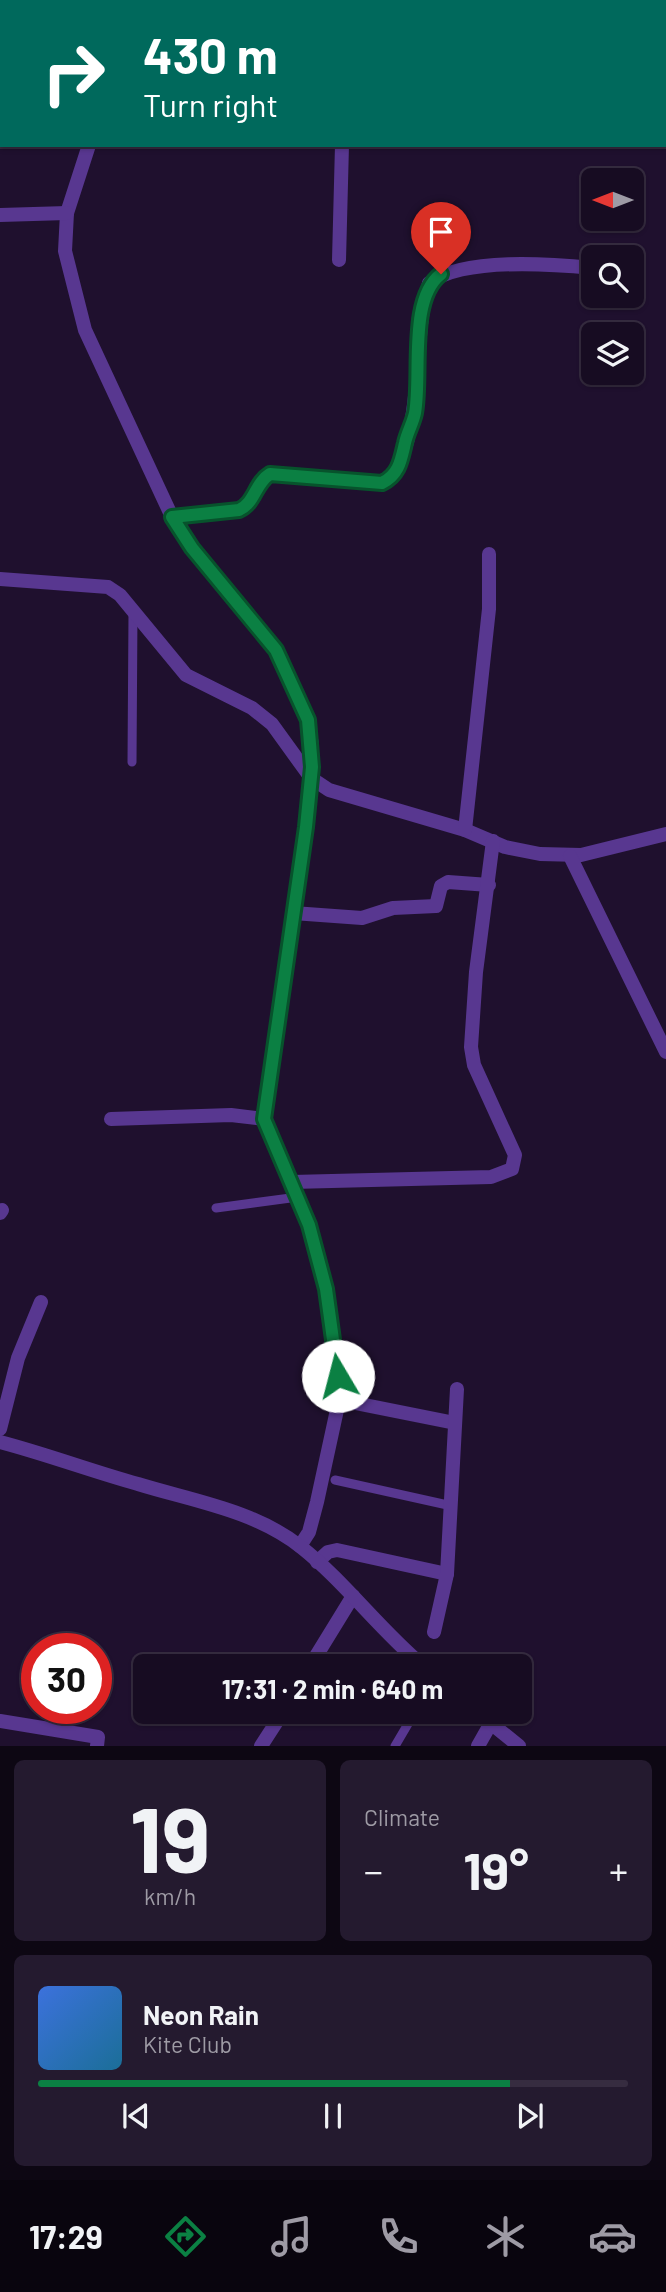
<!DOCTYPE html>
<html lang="en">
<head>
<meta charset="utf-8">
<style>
  body { margin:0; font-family:Barlow,sans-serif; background:#241a2f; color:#f1f3f6; height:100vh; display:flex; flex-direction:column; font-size:26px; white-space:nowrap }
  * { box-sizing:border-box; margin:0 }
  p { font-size:23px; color:#9e9ba5 }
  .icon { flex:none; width:38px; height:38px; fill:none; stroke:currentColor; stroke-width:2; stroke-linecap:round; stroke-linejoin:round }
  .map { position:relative; height:1746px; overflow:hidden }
  .drawer { display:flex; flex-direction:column; gap:14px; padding:14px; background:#0d0713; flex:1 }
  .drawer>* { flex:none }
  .hud { position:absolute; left:0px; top:0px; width:667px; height:147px; box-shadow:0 2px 5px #0004,0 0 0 2px #362c40; background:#00695c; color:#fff; overflow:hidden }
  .needle { width:46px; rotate:270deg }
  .fabs { position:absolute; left:581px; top:168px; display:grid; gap:14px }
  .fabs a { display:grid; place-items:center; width:63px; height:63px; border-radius:10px; background:#170c22; box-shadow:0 2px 5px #0004,0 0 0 2px #362c40; font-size:35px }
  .speed { position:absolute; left:21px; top:1633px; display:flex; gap:14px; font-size:35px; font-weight:700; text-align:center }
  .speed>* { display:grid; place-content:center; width:91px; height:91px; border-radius:50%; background:#170c22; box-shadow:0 2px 5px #0004,0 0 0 2px #362c40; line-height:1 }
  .speed .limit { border:10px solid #d22; background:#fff; color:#111 }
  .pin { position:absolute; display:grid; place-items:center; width:60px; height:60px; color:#fff; margin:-72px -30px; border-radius:50% 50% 50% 0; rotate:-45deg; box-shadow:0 0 7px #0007 }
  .pin .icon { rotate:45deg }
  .me { position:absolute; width:77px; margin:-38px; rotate:352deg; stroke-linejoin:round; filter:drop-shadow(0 0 5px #0008) }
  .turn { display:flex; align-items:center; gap:24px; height:147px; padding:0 28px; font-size:32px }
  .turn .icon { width:91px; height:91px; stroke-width:2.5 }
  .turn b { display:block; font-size:49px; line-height:60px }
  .big { font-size:52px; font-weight:700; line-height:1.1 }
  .drawer .tile { flex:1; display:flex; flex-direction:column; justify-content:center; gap:10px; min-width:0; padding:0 24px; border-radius:10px; background:#241a2f }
  .drawer .dial { align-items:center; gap:0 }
  .dial b { font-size:91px; line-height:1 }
  .song { display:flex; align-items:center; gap:21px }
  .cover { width:84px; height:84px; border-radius:10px; background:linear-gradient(135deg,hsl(220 70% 55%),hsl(200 70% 35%)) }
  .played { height:7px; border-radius:4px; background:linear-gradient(90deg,#0b8043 80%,#362c40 80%) }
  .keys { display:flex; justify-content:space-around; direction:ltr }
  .heat { display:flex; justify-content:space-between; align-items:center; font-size:38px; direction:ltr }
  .drawer .tiles { flex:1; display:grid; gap:14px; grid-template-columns:1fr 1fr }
  .tile:last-child { grid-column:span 2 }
  .trip { position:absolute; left:133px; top:1654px; width:399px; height:70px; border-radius:10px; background:#170c22; box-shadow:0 2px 5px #0004,0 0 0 2px #362c40; font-weight:700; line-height:70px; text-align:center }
  .dock { display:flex; height:112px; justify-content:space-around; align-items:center; background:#09050e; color:#9e9ba5 }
  .dock .icon { width:49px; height:49px }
  .dock .active { color:#0b8043 }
  .dock b { font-size:32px; color:#f1f3f6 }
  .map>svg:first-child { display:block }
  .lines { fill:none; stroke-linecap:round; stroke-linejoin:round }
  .service { stroke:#583790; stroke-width:9 }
  .minor { stroke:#583790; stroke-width:14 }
  .tertiary { stroke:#583790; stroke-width:14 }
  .route-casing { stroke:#07532c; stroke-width:18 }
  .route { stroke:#0b8043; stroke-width:12 }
</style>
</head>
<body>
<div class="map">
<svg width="666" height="1746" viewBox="0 0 666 1746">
  <rect width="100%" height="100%" fill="#1f102e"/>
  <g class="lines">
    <!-- service -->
    <g class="service">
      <path d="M132,762l1,-150"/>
      <path d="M216,1208l82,-11"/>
      <path d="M335,1480l117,26"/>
      <path d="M395,1746l20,-34"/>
    </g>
    <!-- minor -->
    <g class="minor">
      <path d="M338,0v2"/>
      <path d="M143,2v-2"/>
      <path d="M527,2l1,-2"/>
      <path d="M89,145l-22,68 -2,38 20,79 87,187 20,31 85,102 31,70 4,25 -6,82 -42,292 45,106 17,64 14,107 -23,106 -8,30 -9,14"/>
      <path d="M0,215l67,-2"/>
      <path d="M339,260l3,-115"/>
      <path d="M172,517l67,-7c16,-7 16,-27 31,-36l112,9c35,-16 35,-122 39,-158 1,-14 5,-28 8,-42 35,-26 122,-19 164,-15"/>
      <path d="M0,579l108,8 12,8 66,80 66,33 20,16 39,54 18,12 136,40 40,17 35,7 41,1 85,-21"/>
      <path d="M465,830l24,-221v-55"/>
      <path d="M570,856l96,196"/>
      <path d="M293,913l69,5 31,-10 43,-2 5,-20 7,-4 41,3"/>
      <path d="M111,1119l120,-4 33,4"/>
      <path d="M292,1182l199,-5 21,-8 3,-14 -41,-90 -3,-18 5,-75 17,-131"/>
      <path d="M0,1213l2,-3"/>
      <path d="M350,1402l105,21"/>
      <path d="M0,1429l18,-71 23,-56"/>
      <path d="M317,1562l11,-10 9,-2 110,24"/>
      <path d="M434,1632l13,-58 10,-185"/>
      <path d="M310,1666l43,-70"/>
      <path d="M0,1721l98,16 -1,9"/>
      <path d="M261,1746l22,-34"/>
      <path d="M478,1746l13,-23"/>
    </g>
    <!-- tertiary -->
    <g class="tertiary">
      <path d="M390,0l10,2"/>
      <path d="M563,2l26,-2"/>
      <path d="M0,1442c46,12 91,29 138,42 55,17 116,26 163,63 44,35 78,82 122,119"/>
      <path d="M477,1712l42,34"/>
    </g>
  </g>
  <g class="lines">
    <defs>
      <path id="route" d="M338,1376l-12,-87 -17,-64 -45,-106 42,-292 6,-60 -4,-47 -32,-70 -84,-102 -20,-31 67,-7c16,-7 16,-27 31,-36l112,9c17,-8 19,-23 23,-40 2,-10 8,-20 10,-30 7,-38 -7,-114 26,-139"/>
    </defs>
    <!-- route casing -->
    <use href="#route" class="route-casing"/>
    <!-- route -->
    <use href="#route" class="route"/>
  </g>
</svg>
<div class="fabs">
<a><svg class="needle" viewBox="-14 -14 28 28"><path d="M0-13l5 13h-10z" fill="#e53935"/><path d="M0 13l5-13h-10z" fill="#9e9ba5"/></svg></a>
<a><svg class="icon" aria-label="search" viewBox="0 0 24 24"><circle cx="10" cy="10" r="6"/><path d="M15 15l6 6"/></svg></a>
<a><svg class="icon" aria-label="layers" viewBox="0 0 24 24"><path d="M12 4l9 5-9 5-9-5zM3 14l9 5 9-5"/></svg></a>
</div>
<div class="speed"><div class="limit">30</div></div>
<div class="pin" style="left:441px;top:274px;background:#d93025"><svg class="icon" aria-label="arrive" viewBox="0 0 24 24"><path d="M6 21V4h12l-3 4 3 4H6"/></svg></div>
<svg class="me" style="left:338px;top:1376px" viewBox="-20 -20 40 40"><circle r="19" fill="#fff"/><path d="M0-13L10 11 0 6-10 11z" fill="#0b8043"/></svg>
<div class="trip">17:31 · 2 min · 640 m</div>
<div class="hud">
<div class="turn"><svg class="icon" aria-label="right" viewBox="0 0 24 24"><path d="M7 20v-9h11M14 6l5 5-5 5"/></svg><div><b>430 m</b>Turn right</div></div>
</div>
</div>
<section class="drawer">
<div class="tiles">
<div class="tile dial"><b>19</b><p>km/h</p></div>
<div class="tile"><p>Climate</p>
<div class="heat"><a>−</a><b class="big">19°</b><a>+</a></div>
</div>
<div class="tile">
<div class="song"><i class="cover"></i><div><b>Neon Rain</b><p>Kite Club</p></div></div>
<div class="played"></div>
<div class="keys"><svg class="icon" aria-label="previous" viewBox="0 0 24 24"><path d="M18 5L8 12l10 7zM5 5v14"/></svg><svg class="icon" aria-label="pause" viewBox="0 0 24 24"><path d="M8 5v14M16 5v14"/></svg><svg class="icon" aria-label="next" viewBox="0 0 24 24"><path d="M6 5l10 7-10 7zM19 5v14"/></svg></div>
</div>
</div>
</section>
<nav class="dock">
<b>17:29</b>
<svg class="icon active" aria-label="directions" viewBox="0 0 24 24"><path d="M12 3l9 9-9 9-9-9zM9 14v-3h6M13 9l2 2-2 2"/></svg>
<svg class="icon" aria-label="music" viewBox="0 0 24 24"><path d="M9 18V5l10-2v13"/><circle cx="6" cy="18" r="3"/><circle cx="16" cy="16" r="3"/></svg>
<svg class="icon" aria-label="phone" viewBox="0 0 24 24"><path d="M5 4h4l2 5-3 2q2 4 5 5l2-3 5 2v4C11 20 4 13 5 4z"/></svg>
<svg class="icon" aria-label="climate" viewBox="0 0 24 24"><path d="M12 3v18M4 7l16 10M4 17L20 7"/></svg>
<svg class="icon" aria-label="car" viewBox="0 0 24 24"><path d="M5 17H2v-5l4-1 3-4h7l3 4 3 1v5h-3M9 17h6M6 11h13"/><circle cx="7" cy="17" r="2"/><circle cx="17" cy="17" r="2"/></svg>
</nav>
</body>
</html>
